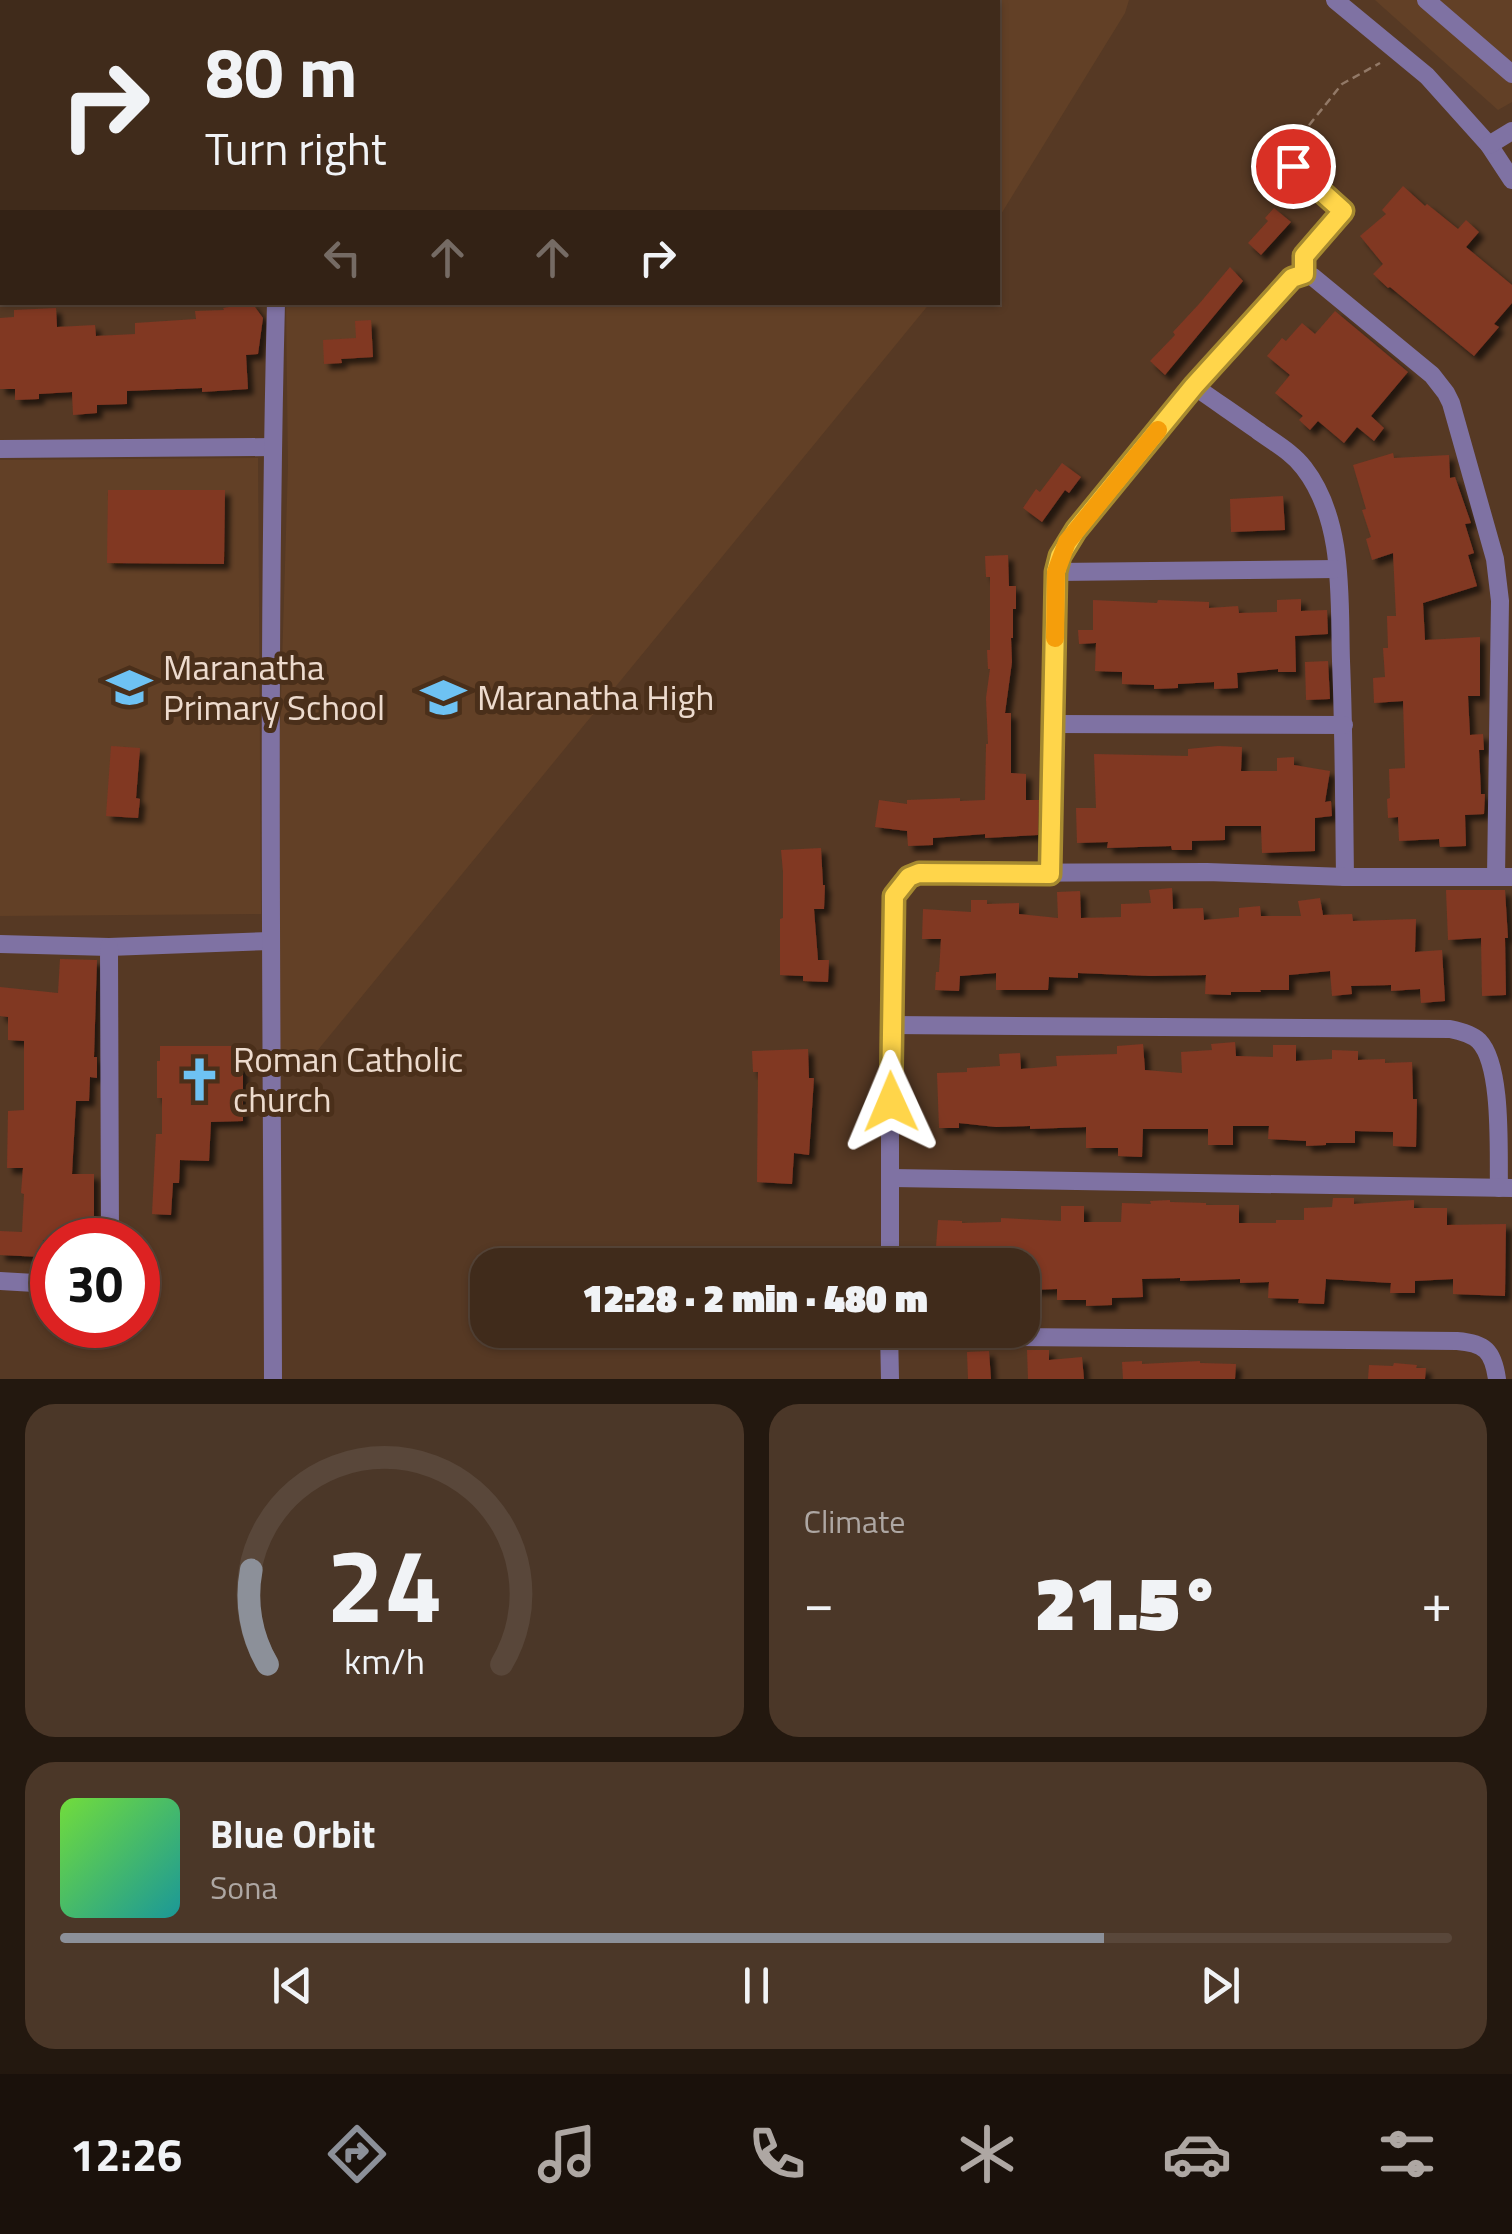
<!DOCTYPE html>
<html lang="en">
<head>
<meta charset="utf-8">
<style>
  body { margin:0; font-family:"Titillium Web",sans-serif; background:#4b3728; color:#f1f3f6; height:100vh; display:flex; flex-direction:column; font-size:38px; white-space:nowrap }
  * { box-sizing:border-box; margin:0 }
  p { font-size:32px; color:#aea7a3 }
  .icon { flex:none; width:55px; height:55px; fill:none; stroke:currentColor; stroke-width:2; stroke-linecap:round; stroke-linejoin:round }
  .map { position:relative; height:1379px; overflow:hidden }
  .details { display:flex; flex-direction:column; gap:25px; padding:25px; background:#23180f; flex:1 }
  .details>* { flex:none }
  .top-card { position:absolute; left:0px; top:0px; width:1000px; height:305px; box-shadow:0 2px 8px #0004,0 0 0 2px #59473a; background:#402b1b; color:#f1f3f6; overflow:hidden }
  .speed { position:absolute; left:30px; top:1218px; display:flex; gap:20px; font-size:50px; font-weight:700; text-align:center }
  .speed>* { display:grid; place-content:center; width:130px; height:130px; border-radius:50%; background:#402b1b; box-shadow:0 2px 8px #0004,0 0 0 2px #59473a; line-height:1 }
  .speed .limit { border:15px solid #d22; background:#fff; color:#111 }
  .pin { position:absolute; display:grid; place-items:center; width:85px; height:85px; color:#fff; margin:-42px; border:5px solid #fff; border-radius:50%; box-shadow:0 2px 10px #0007 }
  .me { position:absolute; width:110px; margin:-55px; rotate:359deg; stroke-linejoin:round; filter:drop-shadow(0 0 8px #0008) }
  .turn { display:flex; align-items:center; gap:35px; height:210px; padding:0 40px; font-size:45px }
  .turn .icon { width:130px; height:130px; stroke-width:2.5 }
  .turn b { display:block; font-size:70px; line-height:85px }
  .lanes { display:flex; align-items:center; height:95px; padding:0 40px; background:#0003; justify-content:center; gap:50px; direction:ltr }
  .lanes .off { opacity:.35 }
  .big { font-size:75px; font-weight:800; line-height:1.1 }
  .details .widget { flex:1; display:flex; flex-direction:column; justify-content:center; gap:15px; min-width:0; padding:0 35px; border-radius:30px; background:#4b3728 }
  .details .dial { align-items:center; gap:0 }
  .dial svg { height:260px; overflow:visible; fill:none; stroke:#59473a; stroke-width:7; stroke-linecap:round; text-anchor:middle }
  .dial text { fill:#f1f3f6; stroke:none }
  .song { display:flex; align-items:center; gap:30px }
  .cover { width:120px; height:120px; border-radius:15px; background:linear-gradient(135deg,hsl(100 70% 55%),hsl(180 70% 35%)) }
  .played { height:10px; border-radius:5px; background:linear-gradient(90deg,#8c9099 75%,#59473a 75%) }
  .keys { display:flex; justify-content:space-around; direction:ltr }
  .heat { display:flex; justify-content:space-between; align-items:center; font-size:55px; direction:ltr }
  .details .tiles { flex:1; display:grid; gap:25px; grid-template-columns:1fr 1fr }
  .widget:last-child { grid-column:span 2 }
  .trip { position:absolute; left:470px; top:1248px; width:570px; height:100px; border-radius:30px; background:#402b1b; box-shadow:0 2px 8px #0004,0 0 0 2px #59473a; font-weight:800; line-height:100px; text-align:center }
  .menu { display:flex; height:160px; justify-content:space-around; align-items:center; background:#1a110b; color:#aea7a3 }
  .menu .icon { width:70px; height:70px }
  .menu .selected { color:#8c9099 }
  .menu b { font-size:45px; color:#f1f3f6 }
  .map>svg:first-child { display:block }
  .built { fill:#624026 }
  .building { fill:#813723; filter:url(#shadow) }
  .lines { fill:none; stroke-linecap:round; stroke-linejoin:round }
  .path { stroke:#927967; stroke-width:2.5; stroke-dasharray:8 5; stroke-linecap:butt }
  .minor { stroke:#7f72a3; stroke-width:18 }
  .route-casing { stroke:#a68a30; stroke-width:25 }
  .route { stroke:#ffd54a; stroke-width:18 }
  .slow { stroke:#f59e0b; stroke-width:18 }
  .labels { text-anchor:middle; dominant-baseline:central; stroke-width:10; stroke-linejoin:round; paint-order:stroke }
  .poi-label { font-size:35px; fill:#eddbce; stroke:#4a2f1a; text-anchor:start }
</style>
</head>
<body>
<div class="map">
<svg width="1512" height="1379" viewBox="0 0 1512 1379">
  <defs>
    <filter id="shadow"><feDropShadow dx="5.5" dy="5.5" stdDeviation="2.5" flood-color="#0009"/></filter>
  </defs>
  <rect width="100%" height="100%" fill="#563924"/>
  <!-- built -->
  <g class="built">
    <path d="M283,0h846l-4,13 -127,206v-217h-715z"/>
    <path d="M1375,0h137v102l-14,8z"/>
    <path d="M286,303h644l-622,759h-32l-2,-134 14,-462z"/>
    <path d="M258,458l3,456 -261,2v-456z"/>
  </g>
  <!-- building -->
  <g class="building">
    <path d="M1403,186l22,20 2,-2 31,25 8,-9 13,12 -13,15 46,38v18l-18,21 5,3 -25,29 -84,-69 -2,1 -15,-14 10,-10 -23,-28 26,-22 -4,-4z"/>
    <path d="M1274,208l17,14 -30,33 -13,-12 20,-22 -3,-3z"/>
    <path d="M1230,267l13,14 -78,94 -15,-14 25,-26 -2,-3 26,-28z"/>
    <path d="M252,303l11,15 -5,36 -12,1 2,34 -46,3v-4l-75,3v13l-30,1v8l-24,2 -1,-23 -33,2v5l-24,1v-11h-15v-71l14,-1v-7l42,-2 1,19 38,-2 1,11 39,-2v-11l61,-4 -1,-8 29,-1 -1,-2z"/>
    <path d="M1335,311l73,61 -37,44 13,12 -10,13 -17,-14 -13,16 -26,-22 -8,9 -11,-10 4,-4 -28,-23 15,-18 -23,-19 15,-18 4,3 16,-18 13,11z"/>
    <path d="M371,320l2,37 -32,2 1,4 -18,1 -1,-24 33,-2 -1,-17z"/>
    <path d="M1393,453l1,5 55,-3 1,23 5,-1 16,46 -6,1 9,29 -6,2 9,31 -54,17 2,37 55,-3v59h-12l2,39 13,-1 1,16h-5l2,44h4l-1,20 -19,1 1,31 -26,1 -1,-8 -40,2 -1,-24 -10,1 -1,-19 3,-1 -1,-29 16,-1 -2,-67 -29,2 -1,-25 12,-1 -2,-29h5l-1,-32h9l-3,-63 -21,7 -6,-21 5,-2 -9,-27 4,-1 -13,-44z"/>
    <path d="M1062,463l19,14 -12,16 -4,-3 -23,32 -19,-14 13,-19 4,3z"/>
    <path d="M108,490h117l-1,74 -117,-1z"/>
    <path d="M1283,496l2,34 -54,2 -1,-33z"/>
    <path d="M1008,555l1,31h7v23h-3v29h-2l1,24 -7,51h6v60l15,1v26h13l-1,35 -53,3v-4l-52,4v7l-25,1 -1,-15 -32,-4 4,-27 28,4v-4l53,-2v3l25,-1 1,-56h2l-2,-46 4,-29h-2l-1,-19h3v-73h-4l-1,-21z"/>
    <path d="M1301,599v12l26,-1 1,24 -33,2 1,36h-18v-3l-41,4 1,15 -24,1v-7l-36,2v4l-24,1v-4l-32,-1v-12l-27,-1 1,-28 -17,1 -1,-14h15v-30l64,3 1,-3 51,2v6l29,-2 1,7 38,-1v-12z"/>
    <path d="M1328,661l2,38 -24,1 -1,-38z"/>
    <path d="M111,746l29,2 -4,50 4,1 -2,19 -32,-2z"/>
    <path d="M1218,746l24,1 -1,24h36v-13l17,-1v8l36,6 -5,31 6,-1 1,15 -17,2v33l-53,2 -1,-27h-36v14l-33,1v9h-20l-1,-4 -64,2 1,-6 -31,1 -1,-35h20l-2,-54 94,2v-7z"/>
    <path d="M821,848l2,37h2l-1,24h-10l4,51h11l-1,22 -25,-1v-5l-23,-1v-56l3,-1v-46l-2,-22z"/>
    <path d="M1172,888l1,21 30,-1 1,12 35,-3v-9l21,-2 1,10h40l-3,-15 22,-3 3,17 29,-1 1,7 63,-2 -1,33 27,-2 3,51 -24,2 -1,-14 -29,2v-6l-40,1 1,8 -20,2 -2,-25 -41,4v15h-29l1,2h-30v3l-26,-1 1,-19 -55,1 -73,-3v5l-29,-1 -1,13h-52v-17l-36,3 -1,15 -24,-1 1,-18h3l2,-33h-19l1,-30 48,3v-12h16v4l32,-1v11l39,4 -1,-26 23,-1 1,27 40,-1v-13l30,-1 -2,-13z"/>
    <path d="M1446,890h59l3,48h-3l1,57 -24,1 -1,-58 -33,2z"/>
    <path d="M60,959l37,1 -3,97h3v21l-7,-1 -1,24h-13l-4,73h22v66h-51l-1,17 -42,-2v-24l22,1 2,-38 -3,-1 2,-25h-16l1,-57 16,-1v-69l-16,-1v-23l-8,-1v-29l58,6z"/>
    <path d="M1235,1042l1,14 37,1v-12h23v16l36,-2v-9l26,1v9l27,-1v4l27,-1 1,37h4l-1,48 -23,-1v-14l-38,-1v12h-29v2l-20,1v-5l-38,-2 1,-13h-36v19h-25v-16h-65l-1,28 -24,-1v-8h-32v-21l-56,2v-3l-34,1 -37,-4v5h-20l-2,-55 30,-1v-4l33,-2 -1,-12 21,-1 1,16 36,-3 -1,-10 61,-2v-8l26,-2 2,26 37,3 -1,-21 31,-2 -1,-6z"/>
    <path d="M160,1046h83v75l-32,1 -2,39 -29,-1 -1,23h-6l-2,32 -19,-1 4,-80h6v-36h-5v-37h3z"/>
    <path d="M808,1049l1,29h5l-5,77 -15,-2 -2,31 -35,-2 1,-110h-5l-1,-21z"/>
    <path d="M1333,1198h21v6l60,-4v8h33v17l59,-1 -1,72 -52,-2v-15l-38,2v12h-25l1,-10 -65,-4 -2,25 -26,-1 1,-4 -31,-1 1,-16 -29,1v-4l-60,2v-3l-38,1 1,18 -31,1v7l-26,1v-6h-29v-11l-29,1v-25h-89l1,-18h-4l2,-27 24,1v2l39,-1v-4l60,3v-15h23v16h37l1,-19 29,1 -1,-3 20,-1v2l36,1v2h33v18h37v-3h28v-12l28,-1z"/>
    <path d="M1027,1350h22v10l33,-3 2,22h-56z"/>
    <path d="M989,1351l2,28h-23l-1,-27z"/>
    <path d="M1142,1361v3l58,-3v2l36,1 -1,15h-112l-1,-17z"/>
    <path d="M1394,1363l23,2 -1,3h10l-1,11h-57l1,-14 24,1z"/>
  </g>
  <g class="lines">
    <!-- path -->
    <path class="path" d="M1299,149l7,-20 36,-45 38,-21"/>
    <!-- minor -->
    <g class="minor">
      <path d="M122,0v2"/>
      <path d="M274,0v2"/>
      <path d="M1335,0l92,76 62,69 23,35"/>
      <path d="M1426,0l86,74"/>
      <path d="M0,144h2"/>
      <path d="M1489,145l23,-14"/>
      <path d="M1293,167l50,44 -38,44 -1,18"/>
      <path d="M0,291h2"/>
      <path d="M1194,386c21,15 42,29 63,44 16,12 35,22 47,38 41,53 35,131 37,193 3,72 3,144 4,216"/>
      <path d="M0,449l273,-2"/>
      <path d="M1056,572l281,-3"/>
      <path d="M1054,724l290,1"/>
      <path d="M1050,874l6,-302 4,-16 16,-26 118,-144 99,-108 11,-5 9,4 119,98 14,18 5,10 44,156 5,42 -4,276"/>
      <path d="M0,944l109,3 161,-6"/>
      <path d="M109,947l1,293"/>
      <path d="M890,1025l560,4c10,2 22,5 29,12 24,25 19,112 20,147"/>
      <path d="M892,1178l620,10"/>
      <path d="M890,1265v-240l4,-129 15,-19 10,-4 288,-1 138,5h167"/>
      <path d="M0,1281l52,3"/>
      <path d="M889,1330l1,49"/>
      <path d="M889,1336l568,5c28,2 36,10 40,38"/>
      <path d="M273,1379c-1,-359 -6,-718 3,-1077"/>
    </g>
  </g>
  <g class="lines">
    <defs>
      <path id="route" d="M891,1102l3,-206 15,-19 10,-4 131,1 6,-302 4,-16 16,-26 118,-144 98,-108 12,-4v-18l39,-45 -50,-45"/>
    </defs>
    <!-- route casing -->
    <use href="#route" class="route-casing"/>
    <!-- route -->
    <use href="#route" class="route"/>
    <!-- slow -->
    <path class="slow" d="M1055,638l1,-66 11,-30 91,-112"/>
  </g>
  <!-- icons -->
  <defs>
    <symbol id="school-bare" viewBox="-9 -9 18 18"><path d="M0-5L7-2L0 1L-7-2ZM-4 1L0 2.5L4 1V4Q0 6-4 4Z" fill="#6ec2f3" stroke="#4a2f1a" stroke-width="2.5" paint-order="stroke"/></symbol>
    <symbol id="church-bare" viewBox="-9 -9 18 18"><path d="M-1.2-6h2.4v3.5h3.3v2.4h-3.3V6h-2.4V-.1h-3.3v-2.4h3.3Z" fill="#6ec2f3" stroke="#4a2f1a" stroke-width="2.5" paint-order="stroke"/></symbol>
  </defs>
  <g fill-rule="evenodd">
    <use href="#school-bare" x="98" y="656" width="63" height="63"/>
    <use href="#school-bare" x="412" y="666" width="63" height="63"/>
    <use href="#church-bare" x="168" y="1048" width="63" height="63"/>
  </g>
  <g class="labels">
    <!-- poi labels -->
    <g class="poi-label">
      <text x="163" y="667">Maranatha<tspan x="163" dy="40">Primary School</tspan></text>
      <text x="477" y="697">Maranatha High</text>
      <text x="233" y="1059">Roman Catholic<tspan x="233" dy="40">church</tspan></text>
    </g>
  </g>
</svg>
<div class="speed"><div class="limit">30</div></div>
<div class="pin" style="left:1293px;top:166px;background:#d93025"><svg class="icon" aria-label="arrive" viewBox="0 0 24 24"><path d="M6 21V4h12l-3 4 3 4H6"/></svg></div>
<svg class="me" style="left:891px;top:1102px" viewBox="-20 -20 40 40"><path d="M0-17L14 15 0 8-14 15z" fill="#ffd54a" stroke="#fff" stroke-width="4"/></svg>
<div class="trip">12:28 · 2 min · 480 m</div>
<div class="top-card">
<div class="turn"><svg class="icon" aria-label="right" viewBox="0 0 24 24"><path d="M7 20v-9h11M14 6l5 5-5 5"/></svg><div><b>80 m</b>Turn right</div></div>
<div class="lanes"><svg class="icon off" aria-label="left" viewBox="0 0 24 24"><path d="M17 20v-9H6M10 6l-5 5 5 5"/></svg><svg class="icon off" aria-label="ahead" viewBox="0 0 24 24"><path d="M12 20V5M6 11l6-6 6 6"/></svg><svg class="icon off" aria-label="ahead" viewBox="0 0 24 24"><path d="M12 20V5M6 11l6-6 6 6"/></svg><svg class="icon" aria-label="right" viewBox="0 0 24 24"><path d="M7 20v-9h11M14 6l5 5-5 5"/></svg></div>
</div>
</div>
<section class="details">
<div class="tiles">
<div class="widget dial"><svg viewBox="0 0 100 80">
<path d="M14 69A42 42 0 1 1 86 69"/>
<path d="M14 69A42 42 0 0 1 9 40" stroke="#8c9099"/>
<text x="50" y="56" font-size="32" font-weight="700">24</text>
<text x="50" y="72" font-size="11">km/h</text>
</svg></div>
<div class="widget"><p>Climate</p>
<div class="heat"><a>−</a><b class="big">21.5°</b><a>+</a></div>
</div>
<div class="widget">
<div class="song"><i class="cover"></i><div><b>Blue Orbit</b><p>Sona</p></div></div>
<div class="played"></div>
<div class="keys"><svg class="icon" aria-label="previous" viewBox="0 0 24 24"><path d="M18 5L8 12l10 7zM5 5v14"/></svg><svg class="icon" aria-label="pause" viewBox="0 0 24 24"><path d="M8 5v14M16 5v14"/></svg><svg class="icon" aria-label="next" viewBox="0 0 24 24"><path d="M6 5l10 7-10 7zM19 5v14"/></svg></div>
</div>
</div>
</section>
<nav class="menu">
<b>12:26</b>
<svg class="icon selected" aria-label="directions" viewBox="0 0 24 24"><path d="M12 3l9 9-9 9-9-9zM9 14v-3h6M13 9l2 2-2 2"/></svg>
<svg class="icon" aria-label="music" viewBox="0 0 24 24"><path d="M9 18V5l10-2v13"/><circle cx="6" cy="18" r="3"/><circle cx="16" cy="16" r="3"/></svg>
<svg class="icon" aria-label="phone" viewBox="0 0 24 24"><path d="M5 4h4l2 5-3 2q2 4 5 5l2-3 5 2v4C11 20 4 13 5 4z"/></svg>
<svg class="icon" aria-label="climate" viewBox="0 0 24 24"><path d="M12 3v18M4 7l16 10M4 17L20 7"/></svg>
<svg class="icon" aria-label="car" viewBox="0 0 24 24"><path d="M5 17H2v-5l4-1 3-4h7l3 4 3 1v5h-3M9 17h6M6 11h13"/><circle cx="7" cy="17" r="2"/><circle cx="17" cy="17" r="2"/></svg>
<svg class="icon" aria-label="filters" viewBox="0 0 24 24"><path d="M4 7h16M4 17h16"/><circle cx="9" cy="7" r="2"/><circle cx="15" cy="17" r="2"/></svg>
</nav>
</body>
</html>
